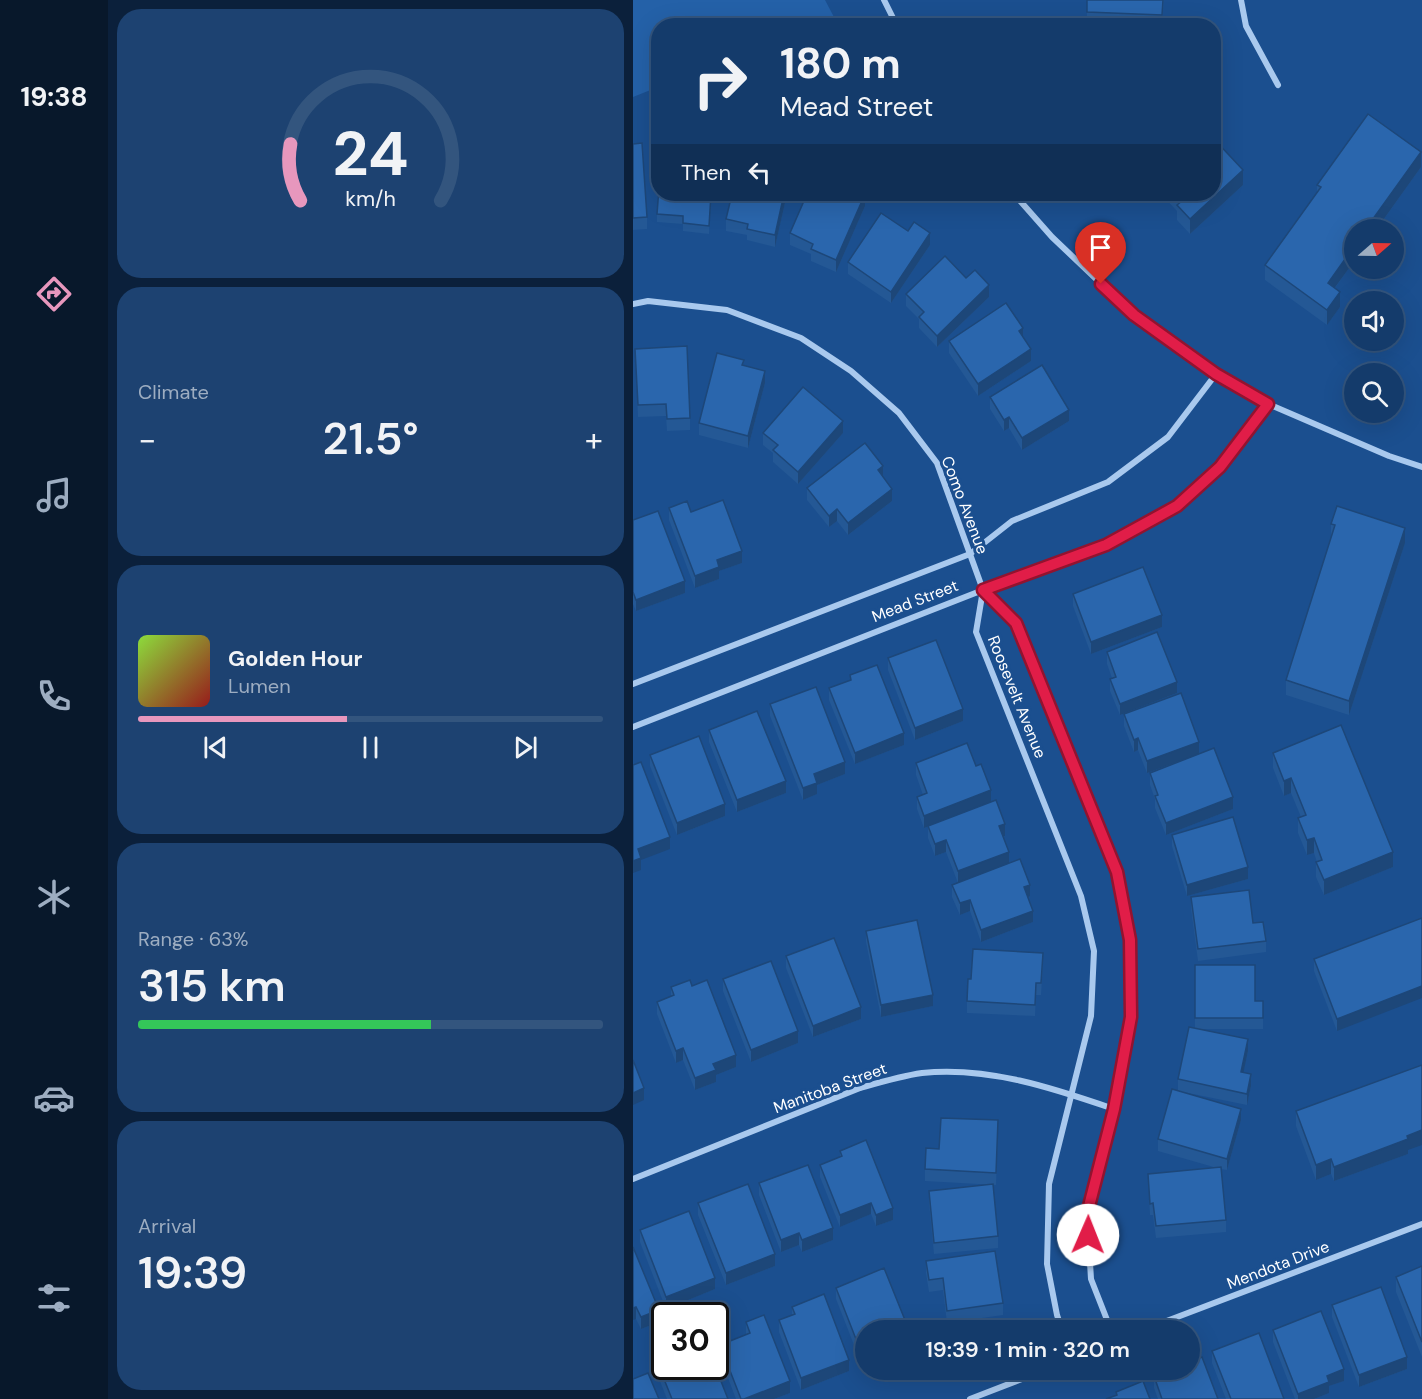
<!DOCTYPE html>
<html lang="en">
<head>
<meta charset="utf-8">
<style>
  body { margin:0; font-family:"DM Sans",sans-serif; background:#1d4271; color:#f1f3f6; height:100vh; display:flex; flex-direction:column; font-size:22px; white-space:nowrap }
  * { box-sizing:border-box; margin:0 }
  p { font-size:20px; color:#9dadc1 }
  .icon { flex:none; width:33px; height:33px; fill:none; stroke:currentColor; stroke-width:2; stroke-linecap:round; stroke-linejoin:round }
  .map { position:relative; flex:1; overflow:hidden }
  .details { display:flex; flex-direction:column; gap:9px; padding:9px; background:#0b203b; width:525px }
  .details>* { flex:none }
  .guide { position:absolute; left:18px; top:18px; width:570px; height:183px; border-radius:24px; box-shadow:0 6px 24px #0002,0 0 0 2px #33557e; background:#143b6b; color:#f1f3f6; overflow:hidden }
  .needle { width:39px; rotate:70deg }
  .fabs { position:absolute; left:711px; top:219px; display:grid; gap:12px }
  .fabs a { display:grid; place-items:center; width:60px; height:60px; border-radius:50%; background:#143b6b; box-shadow:0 6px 24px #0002,0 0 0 2px #33557e; font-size:30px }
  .speed { position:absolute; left:18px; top:1302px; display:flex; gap:12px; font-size:30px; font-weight:700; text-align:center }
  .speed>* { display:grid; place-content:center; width:78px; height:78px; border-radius:50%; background:#143b6b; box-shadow:0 6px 24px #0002,0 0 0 2px #33557e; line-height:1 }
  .speed .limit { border:3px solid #111; border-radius:9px; background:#fff; color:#111 }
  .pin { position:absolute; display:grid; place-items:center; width:51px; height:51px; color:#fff; margin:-62px -26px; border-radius:50% 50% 50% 0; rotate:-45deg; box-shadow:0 0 6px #0007 }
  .pin .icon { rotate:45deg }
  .me { position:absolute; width:66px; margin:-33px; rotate:1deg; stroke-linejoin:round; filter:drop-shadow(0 0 4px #0008) }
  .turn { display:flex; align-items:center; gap:21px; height:126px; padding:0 30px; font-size:27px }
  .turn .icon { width:78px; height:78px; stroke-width:2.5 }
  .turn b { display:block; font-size:42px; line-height:51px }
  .then { display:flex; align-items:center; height:57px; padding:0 30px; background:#0003; gap:12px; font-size:22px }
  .big { font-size:45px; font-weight:600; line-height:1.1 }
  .details .widget { flex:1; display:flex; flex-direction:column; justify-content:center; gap:9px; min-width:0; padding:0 21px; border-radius:24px; background:#1d4271 }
  .details .dial { align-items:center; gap:0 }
  .dial svg { height:156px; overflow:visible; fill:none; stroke:#33557e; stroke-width:7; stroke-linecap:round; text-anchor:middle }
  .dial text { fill:#f1f3f6; stroke:none }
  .song { display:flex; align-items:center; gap:18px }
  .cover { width:72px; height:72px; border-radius:9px; background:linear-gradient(135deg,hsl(90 70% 55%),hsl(0 70% 35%)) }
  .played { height:6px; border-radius:3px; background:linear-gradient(90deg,#e797bd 45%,#33557e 45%) }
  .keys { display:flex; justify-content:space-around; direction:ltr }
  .heat { display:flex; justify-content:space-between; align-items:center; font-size:33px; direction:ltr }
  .charge { height:9px; border-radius:4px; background:linear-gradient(90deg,#34c759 63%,#33557e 0) }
  .trip { position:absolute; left:222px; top:1320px; width:345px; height:60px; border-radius:30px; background:#143b6b; box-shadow:0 6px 24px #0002,0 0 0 2px #33557e; font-weight:600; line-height:60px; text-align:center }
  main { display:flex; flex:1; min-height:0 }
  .dock { display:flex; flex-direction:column; width:108px; justify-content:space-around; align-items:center; background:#08182b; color:#9dadc1 }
  .dock .icon { width:42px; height:42px }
  .dock .active { color:#e797bd }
  .dock b { font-size:27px; color:#f1f3f6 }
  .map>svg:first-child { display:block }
  .green { fill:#2461a8 }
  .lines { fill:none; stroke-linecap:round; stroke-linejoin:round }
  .minor { stroke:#a9c9ee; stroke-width:6 }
  .wall { fill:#245895 }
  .shaded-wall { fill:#1d4779 }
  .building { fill:#2a66ad; stroke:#1d4779; stroke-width:1.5 }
  .route-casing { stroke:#92132f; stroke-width:15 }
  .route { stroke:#e11d48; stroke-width:10 }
  .labels { text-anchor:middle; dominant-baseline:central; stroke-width:6; stroke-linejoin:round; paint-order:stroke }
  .street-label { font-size:16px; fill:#fff; stroke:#1b4f8f }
</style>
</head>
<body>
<main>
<nav class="dock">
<b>19:38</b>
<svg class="icon active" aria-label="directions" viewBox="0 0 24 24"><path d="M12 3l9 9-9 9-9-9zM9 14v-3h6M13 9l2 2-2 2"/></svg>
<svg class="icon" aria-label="music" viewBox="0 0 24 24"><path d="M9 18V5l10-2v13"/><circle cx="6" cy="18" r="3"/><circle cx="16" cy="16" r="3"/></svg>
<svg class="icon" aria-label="phone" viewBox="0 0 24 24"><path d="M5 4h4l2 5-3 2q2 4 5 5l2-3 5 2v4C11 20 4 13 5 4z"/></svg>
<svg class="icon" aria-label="climate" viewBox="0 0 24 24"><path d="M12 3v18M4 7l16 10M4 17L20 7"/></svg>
<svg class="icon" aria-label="car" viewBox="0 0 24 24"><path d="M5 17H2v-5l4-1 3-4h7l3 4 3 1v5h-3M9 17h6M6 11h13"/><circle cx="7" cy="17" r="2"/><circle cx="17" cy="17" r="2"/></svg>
<svg class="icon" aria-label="filters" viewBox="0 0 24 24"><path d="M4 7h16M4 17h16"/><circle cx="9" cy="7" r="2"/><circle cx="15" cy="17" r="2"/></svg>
</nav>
<section class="details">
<div class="widget dial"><svg viewBox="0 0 100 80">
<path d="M14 69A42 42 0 1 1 86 69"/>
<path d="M14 69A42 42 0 0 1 9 40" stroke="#e797bd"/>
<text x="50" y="56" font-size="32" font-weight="700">24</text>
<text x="50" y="72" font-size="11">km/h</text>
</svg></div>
<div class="widget"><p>Climate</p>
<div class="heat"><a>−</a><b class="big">21.5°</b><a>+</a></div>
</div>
<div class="widget">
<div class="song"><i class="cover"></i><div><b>Golden Hour</b><p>Lumen</p></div></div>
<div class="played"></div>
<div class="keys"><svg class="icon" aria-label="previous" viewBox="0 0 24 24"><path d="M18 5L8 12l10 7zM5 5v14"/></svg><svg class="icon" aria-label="pause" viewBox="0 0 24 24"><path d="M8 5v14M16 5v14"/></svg><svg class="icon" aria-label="next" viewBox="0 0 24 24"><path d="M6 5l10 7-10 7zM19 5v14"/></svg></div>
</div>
<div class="widget"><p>Range · 63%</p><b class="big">315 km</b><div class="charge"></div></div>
<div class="widget"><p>Arrival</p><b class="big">19:39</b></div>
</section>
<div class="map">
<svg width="789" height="1399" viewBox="0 0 789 1399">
  <rect width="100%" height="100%" fill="#1b4f8f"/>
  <!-- green -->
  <path class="green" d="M0,0h192l10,19 -17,7h-159l-1,61 -25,10z"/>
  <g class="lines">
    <!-- minor -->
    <g class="minor">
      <path d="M251,0l13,26"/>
      <path d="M608,0l5,26 32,59"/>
      <path d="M381,194l38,43 82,78 82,59 52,30 121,52 33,11"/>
      <path d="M0,304l15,-3 79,9 74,28 50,33 48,42 38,50 46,127 33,33 101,249 13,68 1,77 -17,92 -27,104 4,66 20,51"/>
      <path d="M350,590l-7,42 105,264 13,55 -3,65 -42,168 -2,80 10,51 5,15"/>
      <path d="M0,684l337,-130 42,-33 96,-39 60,-45 48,-63"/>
      <path d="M0,727l350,-137 123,-45 71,-39 43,-39 48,-63"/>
      <path d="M0,1179l227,-91c21,-6 41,-12 62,-15 65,-7 131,15 192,36"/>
      <path d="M510,1330l279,-106"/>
      <path d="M337,1399l75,-29"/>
    </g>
  </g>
  <!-- wall -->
  <g class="wall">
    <path d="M531,0l-2,26h-75v-14z"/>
    <path d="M0,144l14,73v12l-14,1z"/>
    <path d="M788,167l-86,121 5,19 -13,18 -62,-45v-15l52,-73v-7z"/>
    <path d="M610,185l-53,49 -13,-14v-9l-16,-17h52z"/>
    <path d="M78,194l-2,40 -26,-3v-7l-26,-2v-8z"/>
    <path d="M99,194h55l-12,53 -28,-7v-5l-21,-4v-12z"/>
    <path d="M232,206l-29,66 -25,-11v-7l-21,-9v-12z"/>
    <path d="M275,231l22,14 -39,58 -43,-29v-12z"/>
    <path d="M333,278l23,19 -52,50 -18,-19v-9l-13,-13v-12z"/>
    <path d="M390,338l8,23 -53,35 -29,-43v-12z"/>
    <path d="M2,349l55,69v12l-23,1 -1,-15 -28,1z"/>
    <path d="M111,365l21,18 -17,65 -49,-13v-12z"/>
    <path d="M357,397l79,24 -47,29 -13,-22 -5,3 -14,-22z"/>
    <path d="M130,433h80l-45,51 -25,-22v-9l-10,-8z"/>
    <path d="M250,477l9,24 -44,34 -11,-14 -8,6 -22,-27v-12z"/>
    <path d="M36,508l22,4 51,51 -23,8v8l-24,9 -26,-68z"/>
    <path d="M0,520l52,73 -49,18 -3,-7z"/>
    <path d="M698,524l74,19 -56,172 -63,-20v-15l45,-142z"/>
    <path d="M440,594l89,33 -71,27 -18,-48z"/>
    <path d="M474,652l70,41 -57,22 -10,-24v-12l2,-1 -5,-14z"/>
    <path d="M255,658l75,63 -48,19 -27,-70z"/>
    <path d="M217,675l54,70 -49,19 -26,-64v-12l21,-8z"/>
    <path d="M137,704l75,70 -28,11v9l-14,6 -33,-84z"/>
    <path d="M491,714l75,40 -52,19 -9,-23 -4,2 -10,-26z"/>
    <path d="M76,730l77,63 -49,19 -28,-70z"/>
    <path d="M640,753l120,114 -69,28 -8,-18v-15h1l-3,-9 -7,2 -9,-22v-15l3,-1 -10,-24 -7,3 -11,-28z"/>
    <path d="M17,755l75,61 -48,19 -27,-69z"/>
    <path d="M283,763l60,3 29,70 -2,1 6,26 21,33 -3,1 6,25 -52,20 -11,-31 -10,4 -8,-18v-12l6,-2 -12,-31 -11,4 -7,-18v-12l37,-14 -41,16 -7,-19v-12l6,-2 -7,-20z"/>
    <path d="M517,773l83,36 -67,26 -11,-27v-9l-5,-14z"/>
    <path d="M539,835l76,44 -61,17 -15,-50z"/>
    <path d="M558,897l62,26 13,18v11l-68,9 -7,-53z"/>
    <path d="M789,918l-85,113 -23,-60v-12z"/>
    <path d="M233,931l67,75 -52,11 -15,-75z"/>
    <path d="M153,956l75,63 -48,18 -27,-69z"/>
    <path d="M410,964l-2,31h-5l-1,21 -68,-3v-12l4,-22z"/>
    <path d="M562,965l60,36h8v28h-62l47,22 -5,22 8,13 -4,19 -64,-13 58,28 -14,50 -6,-1 5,51v12l-70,6 -3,-23h-3l-2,-41 69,-6 -59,-17v-12l20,-48v-12l17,-51z"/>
    <path d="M90,979l75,64 -47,19 -28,-71z"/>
    <path d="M59,986l44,81 -20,8v7l-21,8 -12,-30 -7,3 -19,-49v-12l14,-6v-9z"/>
    <path d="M663,1111l112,39v4l-74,27 -3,-7 -15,6 -20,-54z"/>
    <path d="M365,1132l-2,53 -71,-4v-12l14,-20z"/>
    <path d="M207,1151l53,69 -17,6 -5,-12 -31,13 -20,-50v-12l20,-8z"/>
    <path d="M126,1183l74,57 -31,12 -3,-7 -18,7 -22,-57z"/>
    <path d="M296,1191l69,45v12l-64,6 -5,-51z"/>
    <path d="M65,1203l77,63 -49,19 -28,-70z"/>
    <path d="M7,1230l75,59 -49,20 -26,-67z"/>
    <path d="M0,1247l26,75 -18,7 -5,-10z"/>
    <path d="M293,1261l77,42v12l-56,8 -4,-33 -14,2 -3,-19z"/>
    <path d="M789,1266v91l-26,-65v-15z"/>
    <path d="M251,1268l-21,100 -27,-69v-11z"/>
    <path d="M699,1305l75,64 -48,18 -27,-70z"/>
    <path d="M159,1307l57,64 -48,19 -22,-58v-12l13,-5z"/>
    <path d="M113,1322l44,71 -16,6h-38l-16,-42v-12l26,-10z"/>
    <path d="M640,1330l71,51 -15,5v7l-15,6h-19l-22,-57z"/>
    <path d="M579,1351l72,48h-58l-14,-36z"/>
    <path d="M27,1369l68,30h-61l-7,-18z"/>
    <path d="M521,1376l64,23h-60l-4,-11z"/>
  </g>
  <!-- shaded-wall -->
  <g class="shaded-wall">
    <path d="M788,152v15l-45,63h-11z"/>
    <path d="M610,170v15l-53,49v-15z"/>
    <path d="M151,194h3l-12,53v-12z"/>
    <path d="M232,194v12l-29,66v-12z"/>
    <path d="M297,233v12l-39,58v-11z"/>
    <path d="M722,245v15l-27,37v-14z"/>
    <path d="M356,285v12l-52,50v-11z"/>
    <path d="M707,292v15l-13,18v-15z"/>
    <path d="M390,328v12l-4,-9z"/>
    <path d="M398,349v12l-53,35v-12z"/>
    <path d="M132,371v12l-17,65v-12z"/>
    <path d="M436,410v11l-47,29v-12z"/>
    <path d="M376,417v11l-5,3v-11z"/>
    <path d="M210,421v12l-45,51v-12z"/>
    <path d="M250,466v12l-5,-8z"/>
    <path d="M259,489v12l-44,34v-12z"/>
    <path d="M204,509v12l-8,6v-11z"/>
    <path d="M772,528v15l-56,172v-14z"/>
    <path d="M109,551v12l-23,8v8l-24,9v-12l22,-16z"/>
    <path d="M52,581v12l-49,18v-11z"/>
    <path d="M529,615v12l-71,27v-12z"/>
    <path d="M544,682v11l-57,22v-11z"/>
    <path d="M330,709v12l-48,19v-12z"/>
    <path d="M271,733v12l-49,19v-11z"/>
    <path d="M505,738v12l-4,2v-12z"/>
    <path d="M566,742v12l-52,19v-12z"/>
    <path d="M212,762v12l-28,11v9l-14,6v-12l11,-14z"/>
    <path d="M658,778v15l-7,3v-15z"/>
    <path d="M153,781v12l-49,19v-12z"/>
    <path d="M358,790v12l-67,26v-12z"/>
    <path d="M600,797v12l-67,26v-12z"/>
    <path d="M92,804v12l-48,19v-12z"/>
    <path d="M372,824v12l-6,2v-12z"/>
    <path d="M37,837v12l-29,11v10l-8,3v-12l5,-12z"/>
    <path d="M681,838v15l-7,2v-15z"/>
    <path d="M313,840v12l-11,4v-12z"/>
    <path d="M376,852v12l-51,19v-12z"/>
    <path d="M760,852v15l-69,28v-15z"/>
    <path d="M615,867v12l-61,17v-11z"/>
    <path d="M397,885v11l-6,3v-12z"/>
    <path d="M337,900v11l-10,4v-12z"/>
    <path d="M400,911v11l-52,20v-12z"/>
    <path d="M789,986v12l-85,33v-12z"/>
    <path d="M300,995v11l-52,11v-12z"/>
    <path d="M228,1007v12l-48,18v-11z"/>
    <path d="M165,1031v12l-47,19v-12z"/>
    <path d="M615,1039v12l-7,33v-12z"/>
    <path d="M50,1048v12l-7,3v-12z"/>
    <path d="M103,1055v12l-20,8v7l-21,8v-12l18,-14z"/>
    <path d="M618,1074v12l-4,19v-11z"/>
    <path d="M11,1088v12l-11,5v-12z"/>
    <path d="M608,1109v11l-14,50v-11z"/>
    <path d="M789,1130v15l-14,5v4l-74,27v-14z"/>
    <path d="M698,1159v15l-15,6v-15z"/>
    <path d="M238,1203v11l-31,13v-12z"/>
    <path d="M260,1208v12l-17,6v-11z"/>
    <path d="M200,1228v12l-31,12v-12z"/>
    <path d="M166,1233v12l-18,7v-12z"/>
    <path d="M142,1254v12l-49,19v-12z"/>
    <path d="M82,1278v11l-49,20v-12z"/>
    <path d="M3,1307v12l-3,1v-12z"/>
    <path d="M26,1310v12l-18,7v-12z"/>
    <path d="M232,1356v11l-2,1v-11z"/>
    <path d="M774,1357v12l-48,18v-12z"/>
    <path d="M216,1360v11l-48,19v-12z"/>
    <path d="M711,1369v12l-15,5v7l-15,6h-16v-5l29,-18z"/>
    <path d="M157,1381v12l-16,6h-30z"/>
  </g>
  <!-- building -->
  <g class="building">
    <path d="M454,0h76l-1,15 -75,-3z"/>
    <path d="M735,114l53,38 -56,78h-10v15l-27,38 12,9 -13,18 -62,-45 56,-78 -4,-2z"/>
    <path d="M580,138l30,32 -53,49 -13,-14 5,-4 -8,-7h39z"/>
    <path d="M9,143l5,74 -14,1v-74z"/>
    <path d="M26,188v6h52l-2,32 -26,-3v-7l-26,-2z"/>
    <path d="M99,194h52l-9,41 -28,-6 1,-5 -22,-5z"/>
    <path d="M174,194h58l-29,66 -25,-11 2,-5 -23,-11z"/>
    <path d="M248,213l27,18 6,-9 16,11 -39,59 -43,-30z"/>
    <path d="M312,256l21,22 9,-8 14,15 -52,51 -18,-19 5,-5 -18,-18z"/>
    <path d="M373,303l17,25 -4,3 12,18 -53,35 -29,-43z"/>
    <path d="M54,346l3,72 -23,1 -1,-15 -28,1 -3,-56z"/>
    <path d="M84,353l27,7 -2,5 23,6 -17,65 -49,-13z"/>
    <path d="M409,365l27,45 -47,28 -13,-21 -5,3 -14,-23z"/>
    <path d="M170,387l40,34 -45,51 -25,-22 5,-5 -15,-12z"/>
    <path d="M232,443l18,23 -5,4 14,19 -44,34 -11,-14 -8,7 -22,-28z"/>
    <path d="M90,500l19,51 -25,9 2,7 -24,9 -26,-68 18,-7 4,11z"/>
    <path d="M704,506l68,22 -56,173 -63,-21 49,-155 -4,-1z"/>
    <path d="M25,511l27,70 -49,19 -3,-8v-72z"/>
    <path d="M510,567l19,48 -71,27 -18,-48z"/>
    <path d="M524,632l20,50 -57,22 -10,-25 6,-2 -9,-25z"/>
    <path d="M303,640l27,69 -48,19 -27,-70z"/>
    <path d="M244,665l27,68 -49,20 -26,-65 22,-8 -1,-5z"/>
    <path d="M183,687l29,75 -31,12 3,9 -14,5 -33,-84z"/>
    <path d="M548,693l18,49 -52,19 -9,-23 -4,2 -10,-26z"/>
    <path d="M124,711l29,70 -49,19 -28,-70z"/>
    <path d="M708,725l52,127 -69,28 -8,-18 6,-2 -8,-22 -7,2 -9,-22 8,-3 -15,-37 -7,3 -11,-28z"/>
    <path d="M66,736l26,68 -48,19 -27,-68z"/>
    <path d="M334,743l9,23 5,-2 10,26 -67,26 -7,-19 10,-4 -11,-30z"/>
    <path d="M581,748l19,49 -67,26 -11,-27 3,-1 -8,-22z"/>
    <path d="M8,762l29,75 -32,12 3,9 -8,3v-96z"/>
    <path d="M363,800l9,24 -6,2 10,26 -51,19 -12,-31 -11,4 -7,-18z"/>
    <path d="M600,817l15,50 -61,18 -15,-50z"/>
    <path d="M387,859l10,26 -6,2 9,24 -52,19 -11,-30 -10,3 -8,-18z"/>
    <path d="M616,890l4,33 10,-1 3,19 -68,8 -7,-52z"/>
    <path d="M789,918v68l-85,33 -23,-60z"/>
    <path d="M284,920l16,75 -52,10 -15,-74z"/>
    <path d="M201,938l27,69 -48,19 -27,-70z"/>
    <path d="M340,949l70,4 -2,30h-5l-1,22 -68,-4 1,-22h3z"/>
    <path d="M138,961l27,70 -47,19 -28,-71z"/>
    <path d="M562,965h60v36h8v17h-68z"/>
    <path d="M57,980l2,6 15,-6 29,75 -23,9 3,6 -21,8 -12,-30 -7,3 -19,-49 17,-7 -3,-8z"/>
    <path d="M556,1027l59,12 -7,33 10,2 -4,20 -69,-15z"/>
    <path d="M0,1060l11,28 -11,5z"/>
    <path d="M789,1065v65l-15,6 1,3 -74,28 -3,-8 -15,6 -20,-54z"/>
    <path d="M539,1089l69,20 -14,50 -69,-20z"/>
    <path d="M308,1118l57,2 -2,53 -71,-4 1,-21 13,1z"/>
    <path d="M233,1140l27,68 -17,7 -5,-12 -31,12 -20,-50 22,-9 -2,-5z"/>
    <path d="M175,1165l25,63 -31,12 -3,-7 -18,7 -22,-57z"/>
    <path d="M588,1167l5,53 -70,6 -3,-23 -3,1 -2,-30z"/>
    <path d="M115,1184l27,70 -49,19 -28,-70z"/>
    <path d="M360,1184l5,52 -64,7 -5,-52z"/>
    <path d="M56,1211l26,67 -49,19 -26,-67z"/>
    <path d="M0,1247l26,63 -18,7 -5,-10 -3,1z"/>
    <path d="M362,1251l8,52 -56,8 -4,-33 -14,2 -3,-19z"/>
    <path d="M789,1266v76l-26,-65z"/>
    <path d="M251,1268l25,62h-44v26l-2,1 -27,-69z"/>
    <path d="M748,1287l26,70 -48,18 -27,-70z"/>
    <path d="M191,1294l25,66 -48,18 -22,-58 16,-6 -3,-7z"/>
    <path d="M688,1311l23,58 -17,7 2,6 -31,12 -25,-64z"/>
    <path d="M131,1315l26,66 -46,18h-3l-21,-54 30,-12 -4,-11z"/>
    <path d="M626,1333l25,66h-53l-19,-48z"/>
    <path d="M569,1357l16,42h-56l-8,-23 16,-6h19v-8z"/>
    <path d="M33,1366h49l13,33h-56l-12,-30z"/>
    <path d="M15,1373l11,26h-26v-20z"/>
    <path d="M510,1381l7,18h-44l11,-4 -1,-3z"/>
  </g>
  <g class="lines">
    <defs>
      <path id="route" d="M455,1235l-1,-21 27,-105 17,-92 -1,-77 -13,-68 -101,-249 -33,-33 123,-45 71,-39 43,-39 48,-63 -52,-30 -82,-59 -33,-31"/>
    </defs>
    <!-- route casing -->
    <use href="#route" class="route-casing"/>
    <!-- route -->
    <use href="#route" class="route"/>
  </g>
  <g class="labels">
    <!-- street labels -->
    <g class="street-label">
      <text transform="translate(332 505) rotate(69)">Como Avenue</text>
      <text transform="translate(282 601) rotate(-21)">Mead Street</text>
      <text transform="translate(384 697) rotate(68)">Roosevelt Avenue</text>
      <text transform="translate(197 1088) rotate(-20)">Manitoba Street</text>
      <text transform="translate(645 1265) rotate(-21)">Mendota Drive</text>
    </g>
  </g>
</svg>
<div class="fabs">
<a><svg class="needle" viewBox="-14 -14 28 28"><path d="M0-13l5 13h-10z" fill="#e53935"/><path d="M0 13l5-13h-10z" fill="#9dadc1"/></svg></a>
<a><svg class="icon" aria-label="sound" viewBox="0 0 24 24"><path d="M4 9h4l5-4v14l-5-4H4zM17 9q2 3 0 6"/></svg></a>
<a><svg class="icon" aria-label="search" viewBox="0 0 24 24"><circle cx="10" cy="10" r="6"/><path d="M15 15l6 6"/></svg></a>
</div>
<div class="speed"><div class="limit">30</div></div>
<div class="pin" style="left:468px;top:284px;background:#d93025"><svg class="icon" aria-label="arrive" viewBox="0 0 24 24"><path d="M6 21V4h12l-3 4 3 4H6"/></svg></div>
<svg class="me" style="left:455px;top:1235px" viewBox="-20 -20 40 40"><circle r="19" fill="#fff"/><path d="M0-13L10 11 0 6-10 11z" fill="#e11d48"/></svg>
<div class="trip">19:39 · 1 min · 320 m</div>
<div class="guide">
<div class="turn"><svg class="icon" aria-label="right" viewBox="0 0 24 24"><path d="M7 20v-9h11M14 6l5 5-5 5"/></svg><div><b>180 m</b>Mead Street</div></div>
<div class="then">Then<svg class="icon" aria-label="left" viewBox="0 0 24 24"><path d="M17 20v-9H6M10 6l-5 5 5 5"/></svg></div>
</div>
</div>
</main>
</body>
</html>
